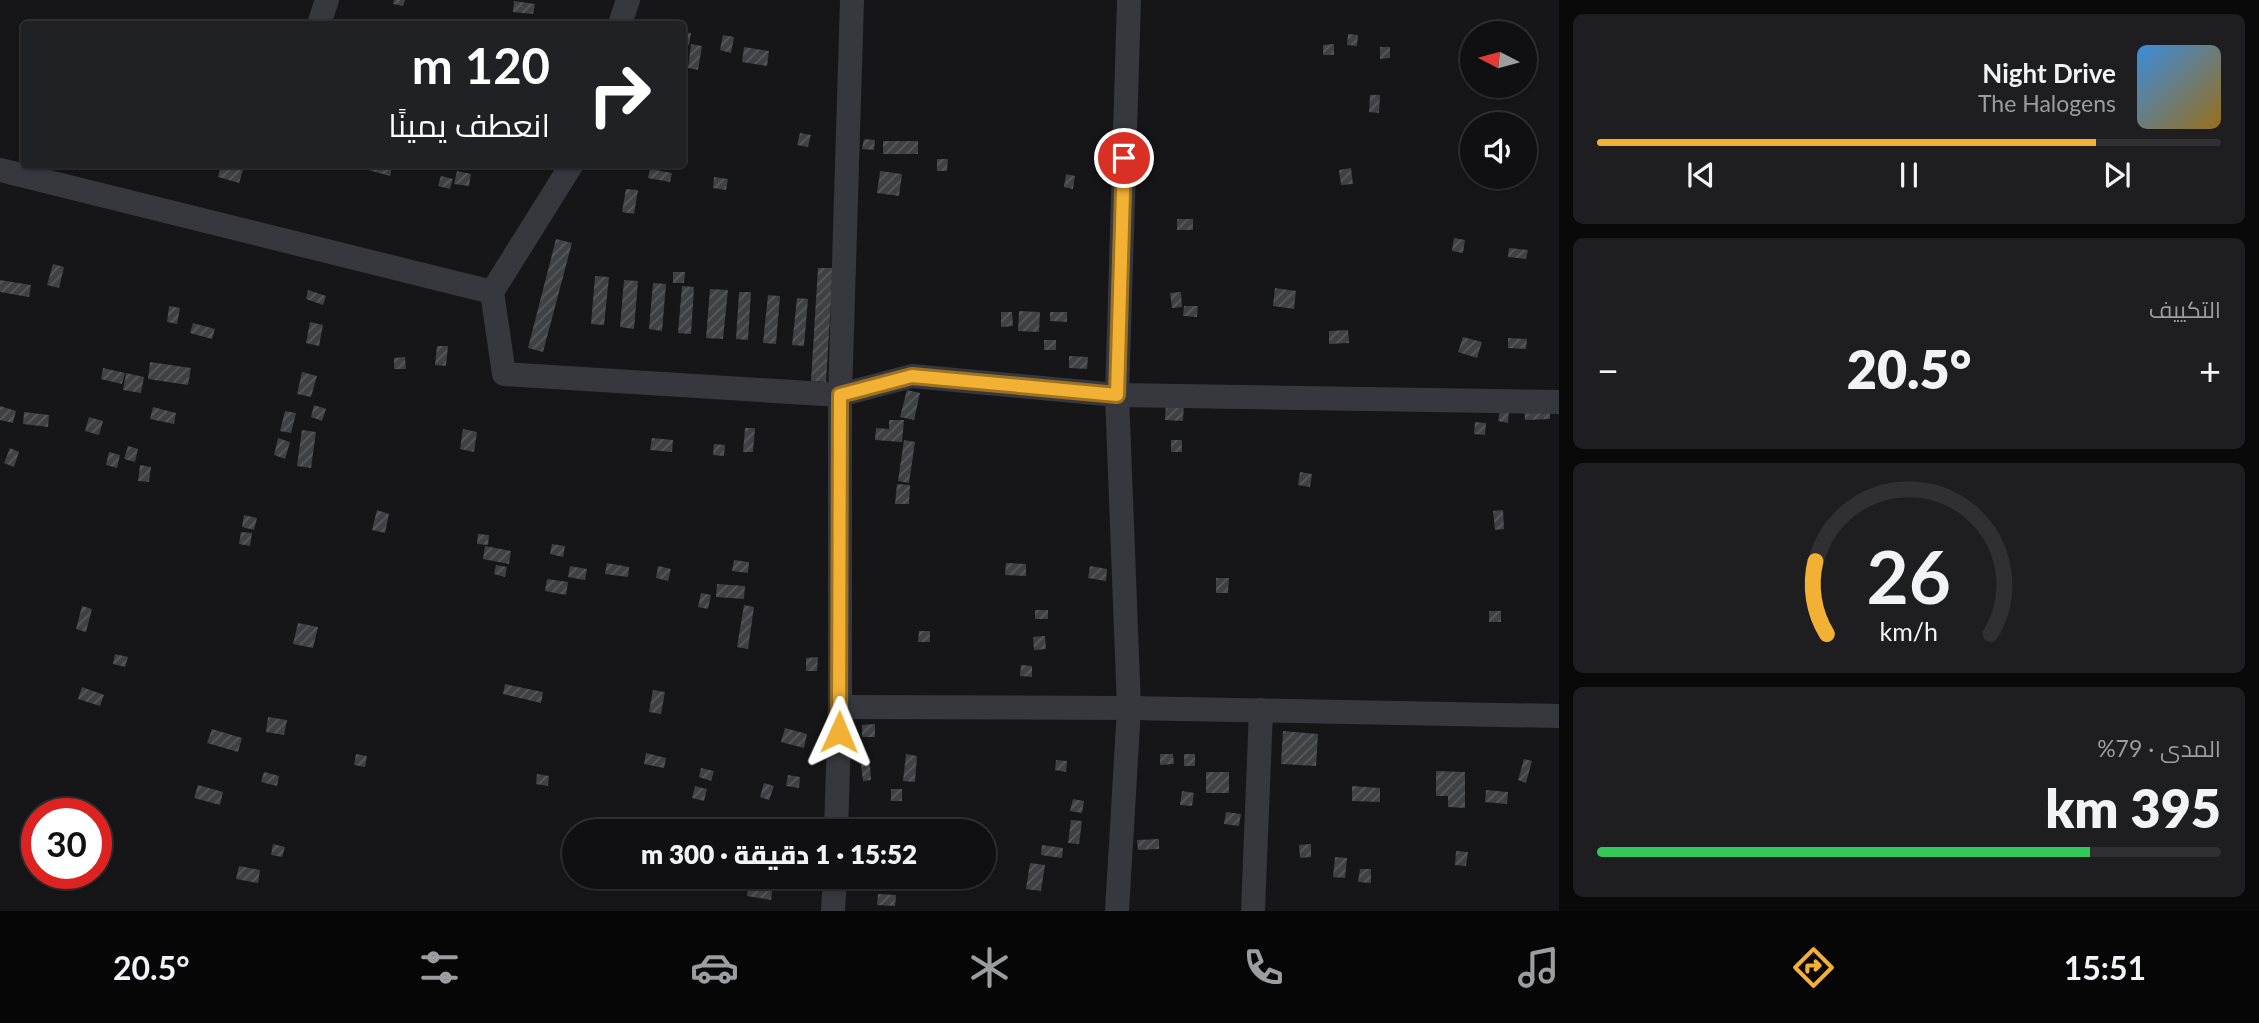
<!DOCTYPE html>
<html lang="ar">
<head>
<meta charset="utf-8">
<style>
  body { margin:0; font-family:Lato,Cairo,sans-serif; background:#1e1e20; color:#f1f3f6; direction:rtl; height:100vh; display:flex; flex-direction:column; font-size:26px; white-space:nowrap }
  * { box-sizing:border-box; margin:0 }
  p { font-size:23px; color:#9c9d9f }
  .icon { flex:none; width:38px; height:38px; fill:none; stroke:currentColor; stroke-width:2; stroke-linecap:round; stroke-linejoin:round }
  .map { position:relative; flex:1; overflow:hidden; direction:ltr }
  .side { display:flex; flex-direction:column; gap:14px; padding:14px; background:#09090a; width:700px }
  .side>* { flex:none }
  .top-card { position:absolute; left:21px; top:21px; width:665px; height:147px; border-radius:7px; box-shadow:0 2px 5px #0004,0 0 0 2px #303032; direction:rtl; background:#202124; color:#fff; overflow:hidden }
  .needle { width:46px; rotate:276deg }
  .buttons { position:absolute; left:1460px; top:21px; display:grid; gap:14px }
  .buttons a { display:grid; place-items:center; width:77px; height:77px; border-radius:50%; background:#101012; box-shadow:0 2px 5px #0004,0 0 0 2px #303032; font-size:35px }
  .speed { position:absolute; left:21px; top:798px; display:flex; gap:14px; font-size:35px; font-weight:700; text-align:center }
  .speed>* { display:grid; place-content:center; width:91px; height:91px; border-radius:50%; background:#101012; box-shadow:0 2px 5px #0004,0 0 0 2px #303032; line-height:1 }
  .speed .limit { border:10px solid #d22; background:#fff; color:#111 }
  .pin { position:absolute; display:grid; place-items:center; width:60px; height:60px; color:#fff; margin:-30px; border:4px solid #fff; border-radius:50%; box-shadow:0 2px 7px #0007 }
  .me { position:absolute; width:77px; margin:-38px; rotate:1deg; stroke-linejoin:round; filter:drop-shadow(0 0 5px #0008) }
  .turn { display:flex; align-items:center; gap:24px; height:147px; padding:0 21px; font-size:32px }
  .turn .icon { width:91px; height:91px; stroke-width:2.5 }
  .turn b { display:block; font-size:49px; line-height:60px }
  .big { font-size:52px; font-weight:800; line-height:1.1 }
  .side .widget { flex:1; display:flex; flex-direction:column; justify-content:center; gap:10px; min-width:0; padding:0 24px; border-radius:10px; background:#1e1e20 }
  .side .dial { align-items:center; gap:0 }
  .dial svg { height:182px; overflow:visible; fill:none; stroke:#303032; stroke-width:7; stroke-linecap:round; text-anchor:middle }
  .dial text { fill:#f1f3f6; stroke:none }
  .song { display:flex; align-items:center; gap:21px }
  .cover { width:84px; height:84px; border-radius:10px; background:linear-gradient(135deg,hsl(210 70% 55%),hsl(40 70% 35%)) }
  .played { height:7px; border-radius:4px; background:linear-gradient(90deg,#f2b134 80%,#303032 80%) }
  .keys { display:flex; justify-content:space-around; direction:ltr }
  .heat { display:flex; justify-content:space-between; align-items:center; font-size:38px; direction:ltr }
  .charge { height:10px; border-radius:5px; background:linear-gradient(90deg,#34c759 79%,#303032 0) }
  .trip { position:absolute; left:562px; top:819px; width:434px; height:70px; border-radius:35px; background:#101012; box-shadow:0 2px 5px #0004,0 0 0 2px #303032; font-weight:800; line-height:70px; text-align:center; direction:rtl }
  .menu { display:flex; height:112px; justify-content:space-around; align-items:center; background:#060607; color:#9c9d9f }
  .menu .icon { width:49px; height:49px }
  .menu .current { color:#f2b134 }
  .menu b { font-size:32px; color:#f1f3f6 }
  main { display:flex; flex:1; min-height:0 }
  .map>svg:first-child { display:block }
  .building { fill:url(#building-hatch) }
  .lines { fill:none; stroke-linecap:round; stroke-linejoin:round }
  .minor { stroke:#37383d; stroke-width:24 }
  .route-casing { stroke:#9d7322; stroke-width:18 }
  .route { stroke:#f2b134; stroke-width:12 }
</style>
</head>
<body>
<main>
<section class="side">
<div class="widget">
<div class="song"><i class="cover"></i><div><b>Night Drive</b><p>The Halogens</p></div></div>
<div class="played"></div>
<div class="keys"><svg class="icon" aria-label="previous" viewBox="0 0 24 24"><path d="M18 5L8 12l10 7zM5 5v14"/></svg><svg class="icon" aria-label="pause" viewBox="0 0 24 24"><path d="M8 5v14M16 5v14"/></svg><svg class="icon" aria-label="next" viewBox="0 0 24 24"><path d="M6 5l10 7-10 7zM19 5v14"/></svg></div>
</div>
<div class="widget"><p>التكييف</p>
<div class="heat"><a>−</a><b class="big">20.5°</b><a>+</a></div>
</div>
<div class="widget dial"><svg viewBox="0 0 100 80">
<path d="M14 69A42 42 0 1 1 86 69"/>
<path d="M14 69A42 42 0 0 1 9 37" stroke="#f2b134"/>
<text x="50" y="56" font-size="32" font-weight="700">26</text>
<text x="50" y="72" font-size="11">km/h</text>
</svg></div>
<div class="widget"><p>المدى · 79%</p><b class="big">395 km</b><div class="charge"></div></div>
</section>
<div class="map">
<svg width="1559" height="911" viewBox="0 0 1559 911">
  <defs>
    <pattern id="building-hatch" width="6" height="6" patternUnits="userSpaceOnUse" patternTransform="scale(1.75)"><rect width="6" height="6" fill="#404145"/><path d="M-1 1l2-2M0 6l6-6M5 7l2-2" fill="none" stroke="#595a5e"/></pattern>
  </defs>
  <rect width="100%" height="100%" fill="#161618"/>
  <!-- building -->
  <g class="building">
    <path d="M394,0h11l-2,6 -10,-2z"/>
    <path d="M514,1l21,3 -2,10 -20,-2z"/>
    <path d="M682,32l9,1 -2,12 -7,-1z"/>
    <path d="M1348,34l10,1 -1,11 -10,-1z"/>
    <path d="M723,35l11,2 -3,16 -11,-3z"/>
    <path d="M691,44l11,2 -4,24 -10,-2z"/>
    <path d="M1334,44v11h-11v-10z"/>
    <path d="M744,47l25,4 -2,15 -25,-4z"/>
    <path d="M1380,47h10v11l-10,1z"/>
    <path d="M1370,95h10l-1,18 -10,-1z"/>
    <path d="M1524,132l5,1 -1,11 -4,-1z"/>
    <path d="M800,133l11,2 -3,12 -11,-2z"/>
    <path d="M864,139l11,1 -1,10 -12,-1z"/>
    <rect x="883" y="141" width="35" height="13"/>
    <path d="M937,159h11l-1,12h-10z"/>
    <path d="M369,164l23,3 -2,9 -22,-6z"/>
    <path d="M221,165l22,5 -4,13 -21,-6z"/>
    <path d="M1351,168l2,16 -12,1 -2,-15z"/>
    <path d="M650,169l22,4 -2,9 -22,-4z"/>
    <path d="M457,171l14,3 -2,12 -15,-2z"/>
    <path d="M880,171l22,3 -3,22 -22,-3z"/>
    <path d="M1066,174l9,2 -2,13 -9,-2z"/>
    <path d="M441,176l12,3 -3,10 -12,-3z"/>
    <path d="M714,177l14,2 -2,11 -13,-2z"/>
    <path d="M626,189l12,1 -4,24 -12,-2z"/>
    <rect x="1177" y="219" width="16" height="11"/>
    <path d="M1454,238l11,2 -2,13 -11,-2z"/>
    <path d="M556,239l16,4 -29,109 -15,-4z"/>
    <path d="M1509,248l19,2 -2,9 -18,-2z"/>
    <path d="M53,264l11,3 -5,21 -12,-3z"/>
    <path d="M818,268h15l-7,114 -15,-1z"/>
    <path d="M673,272h12l-1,11h-11z"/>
    <path d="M595,276l14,1 -5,48 -13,-1z"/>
    <path d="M0,280l31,5 -2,12 -29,-5z"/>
    <path d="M624,280l14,1 -4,48 -14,-2z"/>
    <path d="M653,283l13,1 -4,47 -13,-2z"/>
    <path d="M682,286l12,1 -3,47 -13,-1z"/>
    <path d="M1275,288l21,3 -2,18 -21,-3z"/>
    <path d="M710,289l18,1 -5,49 -17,-1z"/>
    <path d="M308,290l18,6 -3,9 -17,-6z"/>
    <path d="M739,292h12l-3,48 -12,-1z"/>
    <path d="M1181,292l1,15 -10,1 -2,-15z"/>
    <path d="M768,295l12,1 -4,48 -13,-1z"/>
    <path d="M797,298l11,1 -4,47 -12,-1z"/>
    <path d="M169,306l11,2 -3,16 -10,-2z"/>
    <path d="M1184,306h14l-1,11 -14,-1z"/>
    <path d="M1019,311l21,1 -1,20 -21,-1z"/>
    <path d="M1001,312h11l1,14 -12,1z"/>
    <path d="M1050,312h17v10l-17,-1z"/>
    <path d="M310,322l13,3 -4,21 -13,-3z"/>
    <path d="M193,323l22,6 -3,10 -22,-6z"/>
    <path d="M1348,330l1,13 -20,1v-13z"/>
    <path d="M1463,337l19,5 -5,16 -19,-6z"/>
    <path d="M1508,338l19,1 -1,10 -18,-1z"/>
    <rect x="1044" y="340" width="12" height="10"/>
    <path d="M437,346h11l-2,20 -11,-1z"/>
    <path d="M1069,356l19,1 -1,12 -18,-1z"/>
    <path d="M405,357l1,12h-12v-11z"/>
    <path d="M150,362l41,6 -3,17 -40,-6z"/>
    <path d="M103,368l22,5 -3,11 -21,-5z"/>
    <path d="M302,372l15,4 -6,21 -14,-3z"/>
    <path d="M126,373l18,4 -3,16 -18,-3z"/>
    <path d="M907,390l13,3 -6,27 -14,-3z"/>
    <path d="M1166,401l18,1 -1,19 -18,-1z"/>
    <path d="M314,405l12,4 -4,12 -11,-4z"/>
    <path d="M0,406l16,5 -3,12 -13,-3z"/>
    <path d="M1550,406v13l-25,1 -1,-13z"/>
    <path d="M153,407l23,6 -2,11 -24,-5z"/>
    <path d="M285,411l11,2 -5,20 -11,-2z"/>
    <path d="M1500,411l9,1 -1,11 -10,-2z"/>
    <path d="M24,412l25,3 -1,12 -25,-3z"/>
    <path d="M89,417l14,4 -4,14 -14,-4z"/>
    <path d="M889,420h15l-2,22 -27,-2 1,-12 13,1z"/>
    <path d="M1475,422l11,1 -1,12 -11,-1z"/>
    <path d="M745,428h10l-2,24h-10z"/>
    <path d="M463,429l14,3 -3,20 -14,-3z"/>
    <path d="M302,430l14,2 -5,36 -14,-2z"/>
    <path d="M278,438l12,4 -5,17 -11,-4z"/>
    <path d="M652,438l21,2 -1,12 -22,-2z"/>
    <path d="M904,440l11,2 -6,41 -11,-2z"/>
    <rect x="1171" y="440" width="11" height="12"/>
    <path d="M714,444l11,1 -1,11 -11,-1z"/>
    <path d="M128,446l10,3 -3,13 -11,-3z"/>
    <path d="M10,448l9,4 -5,15 -10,-4z"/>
    <path d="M109,452l11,3 -3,13 -11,-3z"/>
    <path d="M140,465l11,2 -2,15 -11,-1z"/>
    <path d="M1300,472l12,2 -2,13 -12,-2z"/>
    <path d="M897,484l13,1 -1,19h-14z"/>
    <path d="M377,510l12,4 -4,19 -13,-3z"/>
    <path d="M1503,510l1,19 -9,1 -2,-19z"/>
    <path d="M244,515l13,3 -3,12 -12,-3z"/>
    <path d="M241,532l11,1 -2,13 -11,-2z"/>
    <path d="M478,534l11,1 -1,10 -11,-1z"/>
    <path d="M552,544l13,2 -2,11 -13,-3z"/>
    <path d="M485,546l26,5 -2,13 -26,-5z"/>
    <path d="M734,560l15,2 -1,11 -16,-2z"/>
    <path d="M607,563l22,4 -1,10 -23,-3z"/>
    <path d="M1006,563l20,1v12l-21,-1z"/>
    <path d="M496,565l11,2 -2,10 -11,-3z"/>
    <path d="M570,566l17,3 -2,11 -17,-3z"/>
    <path d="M658,566l13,3 -3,12 -12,-3z"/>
    <path d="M1090,566l17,3 -1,12 -18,-3z"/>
    <path d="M1216,578h13l-1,15h-12z"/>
    <path d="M547,579l21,3 -2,13 -21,-4z"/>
    <path d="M717,584l28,2 -1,13 -28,-2z"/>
    <path d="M701,593l10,2 -3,14 -10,-2z"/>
    <path d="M744,605l10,2 -6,42 -11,-2z"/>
    <path d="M82,606l10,3 -6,23 -10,-3z"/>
    <rect x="1035" y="610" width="13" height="9"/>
    <rect x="1489" y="611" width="12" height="11"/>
    <path d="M298,623l20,4 -5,21 -20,-4z"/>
    <path d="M919,631h11v11h-12z"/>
    <path d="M1045,636l1,13 -12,1 -1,-13z"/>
    <path d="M115,654l13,3 -3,10 -12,-3z"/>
    <path d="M818,657l-1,14h-11v-13z"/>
    <path d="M1021,665l11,1v11l-12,-1z"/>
    <path d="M505,684l38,8 -2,11 -38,-9z"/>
    <path d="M82,687l22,8 -4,11 -22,-7z"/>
    <path d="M653,690l12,2 -4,22 -12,-2z"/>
    <path d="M268,717l19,3 -3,15 -18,-3z"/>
    <path d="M875,724v13h-13v-12z"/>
    <path d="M785,728l22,6 -3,14 -23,-6z"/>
    <path d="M212,729l30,9 -4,14 -31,-9z"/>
    <path d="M1283,731l35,3 -2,32 -35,-2z"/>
    <path d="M646,753l20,5 -2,10 -20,-4z"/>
    <path d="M356,754l11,2 -2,11 -11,-2z"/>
    <path d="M906,754l11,2 -2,26 -12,-1z"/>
    <path d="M1160,754h13l1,10 -14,1z"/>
    <rect x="1184" y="754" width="11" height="12"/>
    <path d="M1524,759l8,2 -6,22 -8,-3z"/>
    <path d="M1056,760l11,1 -1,11 -11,-2z"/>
    <path d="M861,765h9l1,15 -8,1z"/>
    <path d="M701,768l13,3 -3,10 -12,-4z"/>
    <path d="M1436,771l29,1v36l-17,-1v-11h-12z"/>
    <path d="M264,772l15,4 -2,10 -16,-4z"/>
    <rect x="1206" y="772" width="23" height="21"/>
    <path d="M537,774l12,2 -1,10 -12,-2z"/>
    <path d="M788,775l12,2 -1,11 -13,-2z"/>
    <path d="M764,783l10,3 -5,14 -9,-3z"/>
    <path d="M198,785l25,7 -3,13 -26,-7z"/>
    <path d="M695,786l12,3 -3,12 -12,-3z"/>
    <path d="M1352,786l28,2v14l-28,-1z"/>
    <rect x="891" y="789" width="11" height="12"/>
    <path d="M1486,790l22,2 -1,12 -22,-2z"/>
    <path d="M1182,791l12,2 -2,13 -12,-1z"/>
    <path d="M1073,799l11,2 -2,12 -12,-2z"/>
    <path d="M1226,812l15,2 -2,12 -15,-2z"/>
    <path d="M1071,820l11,1 -3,23 -11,-1z"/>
    <path d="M1159,839v10l-21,1 -1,-10z"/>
    <path d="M273,844l12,3 -3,10 -11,-2z"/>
    <path d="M1311,844v13l-11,1 -1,-13z"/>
    <path d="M1042,845l21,3 -1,10 -21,-3z"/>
    <path d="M1456,851l12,1 -2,14 -11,-1z"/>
    <path d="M1335,857l12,1 -2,20 -12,-1z"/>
    <path d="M1030,863l15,2 -4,26 -15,-2z"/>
    <path d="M239,866l21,4 -2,13 -22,-4z"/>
    <path d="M1360,869h11v14l-13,-1z"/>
    <path d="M749,881l24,4 -2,15 -24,-4z"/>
    <path d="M878,894l18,1 -1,11 -18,-1z"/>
  </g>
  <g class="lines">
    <!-- minor -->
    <g class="minor">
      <path d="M319,24l8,-24"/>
      <path d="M620,24l8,-24"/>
      <path d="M572,164l-80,128 12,82 336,21 72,-19 205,19 442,7"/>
      <path d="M0,170l492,122"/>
      <path d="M840,707l289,1 430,8"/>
      <path d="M836,831l4,-124v-312l12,-395"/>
      <path d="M833,911l2,-34"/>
      <path d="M1117,911l12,-203 -12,-313 12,-395"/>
      <path d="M1253,911l8,-201"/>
    </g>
  </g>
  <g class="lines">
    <defs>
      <path id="route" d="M839,732l1,-337 72,-19 205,19 7,-237"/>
    </defs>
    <!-- route casing -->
    <use href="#route" class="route-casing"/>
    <!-- route -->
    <use href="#route" class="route"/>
  </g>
</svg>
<div class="buttons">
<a><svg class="needle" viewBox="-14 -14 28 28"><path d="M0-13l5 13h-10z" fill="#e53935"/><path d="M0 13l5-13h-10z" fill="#9c9d9f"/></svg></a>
<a><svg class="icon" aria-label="sound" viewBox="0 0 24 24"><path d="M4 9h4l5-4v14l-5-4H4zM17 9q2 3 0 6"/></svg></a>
</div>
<div class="speed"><div class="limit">30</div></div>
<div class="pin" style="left:1124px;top:158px;background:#d93025"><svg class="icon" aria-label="arrive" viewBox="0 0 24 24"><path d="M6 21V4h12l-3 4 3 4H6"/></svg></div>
<svg class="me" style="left:839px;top:732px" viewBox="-20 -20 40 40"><path d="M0-17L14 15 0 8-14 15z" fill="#f2b134" stroke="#fff" stroke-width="4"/></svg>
<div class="trip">15:52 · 1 دقيقة · 300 m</div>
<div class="top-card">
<div class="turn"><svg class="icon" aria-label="right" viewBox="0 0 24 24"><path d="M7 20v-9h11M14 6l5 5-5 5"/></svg><div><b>120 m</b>انعطف يمينًا</div></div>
</div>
</div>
</main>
<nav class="menu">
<b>15:51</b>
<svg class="icon current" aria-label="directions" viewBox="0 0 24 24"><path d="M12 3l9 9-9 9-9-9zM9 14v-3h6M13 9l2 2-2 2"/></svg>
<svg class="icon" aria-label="music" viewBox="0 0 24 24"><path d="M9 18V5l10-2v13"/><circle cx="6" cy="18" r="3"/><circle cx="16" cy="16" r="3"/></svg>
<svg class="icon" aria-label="phone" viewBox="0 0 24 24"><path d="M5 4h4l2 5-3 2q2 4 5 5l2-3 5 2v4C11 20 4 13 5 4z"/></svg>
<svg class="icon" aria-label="climate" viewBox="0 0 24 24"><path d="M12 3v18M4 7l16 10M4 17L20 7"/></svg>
<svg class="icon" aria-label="car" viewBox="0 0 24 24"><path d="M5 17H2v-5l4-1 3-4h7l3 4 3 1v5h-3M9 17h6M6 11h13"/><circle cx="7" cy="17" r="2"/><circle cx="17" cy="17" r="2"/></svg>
<svg class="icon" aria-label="filters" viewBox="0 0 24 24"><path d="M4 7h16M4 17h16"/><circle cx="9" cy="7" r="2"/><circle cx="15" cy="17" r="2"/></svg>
<b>20.5°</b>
</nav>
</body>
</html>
